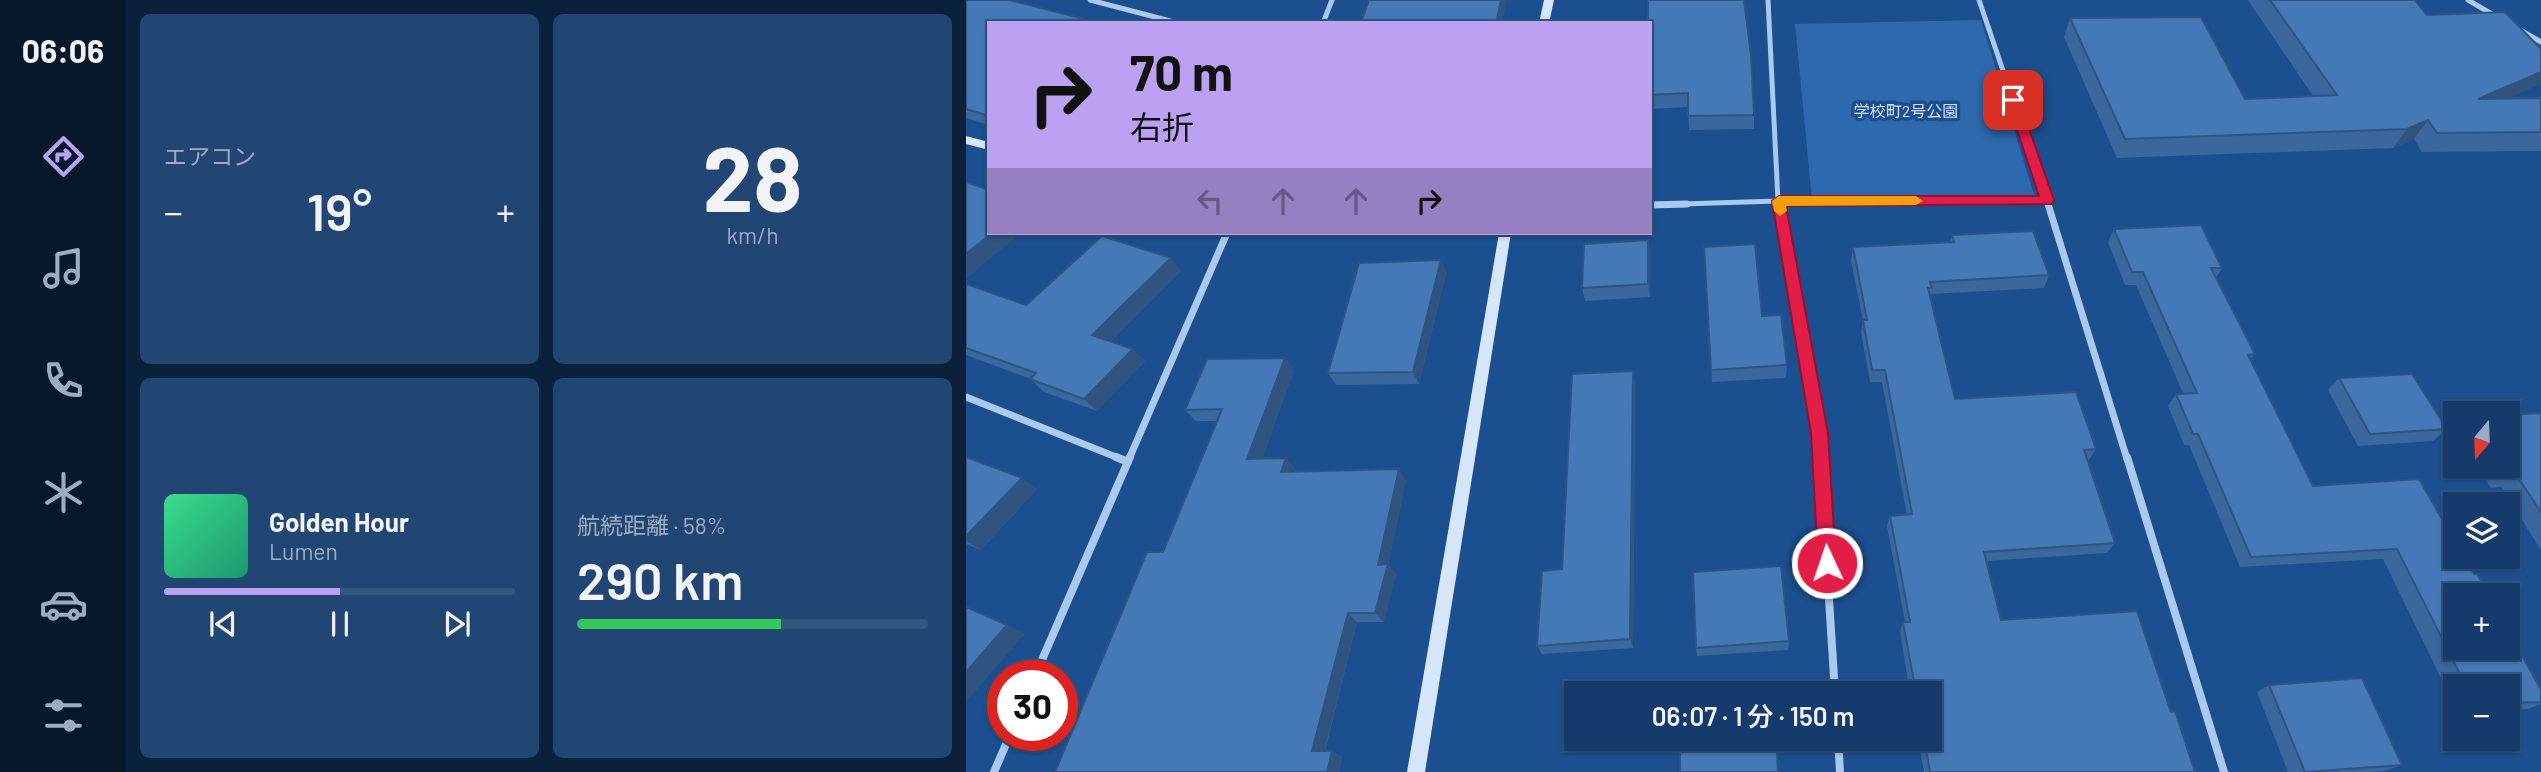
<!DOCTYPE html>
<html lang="ja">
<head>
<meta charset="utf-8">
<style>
  body { margin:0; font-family:Barlow,"Noto Sans JP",sans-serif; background:#214673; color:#f1f3f6; height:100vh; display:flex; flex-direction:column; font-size:26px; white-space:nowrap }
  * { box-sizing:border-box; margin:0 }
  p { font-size:23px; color:#9dadc1 }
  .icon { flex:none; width:38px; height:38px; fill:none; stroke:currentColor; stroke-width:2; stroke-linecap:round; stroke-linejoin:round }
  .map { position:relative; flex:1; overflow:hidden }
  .side { display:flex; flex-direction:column; gap:14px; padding:14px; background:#0b203b; width:840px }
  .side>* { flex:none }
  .guide { position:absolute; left:21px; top:21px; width:665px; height:214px; border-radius:0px; box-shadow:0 2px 5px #0004,0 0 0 2px #33557e; background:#bca0f2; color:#111; overflow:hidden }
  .needle { width:46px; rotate:199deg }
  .fabs { position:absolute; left:1477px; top:401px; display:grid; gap:14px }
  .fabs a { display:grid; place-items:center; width:77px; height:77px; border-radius:0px; background:#143b6b; box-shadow:0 2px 5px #0004,0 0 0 2px #33557e; font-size:35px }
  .speed { position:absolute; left:21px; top:660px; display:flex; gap:14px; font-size:35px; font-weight:700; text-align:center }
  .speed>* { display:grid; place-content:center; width:91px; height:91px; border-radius:50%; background:#143b6b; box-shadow:0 2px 5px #0004,0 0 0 2px #33557e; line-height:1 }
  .speed .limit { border:10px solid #d22; background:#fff; color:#111 }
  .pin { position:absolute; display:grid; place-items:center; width:60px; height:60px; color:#fff; margin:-30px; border-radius:14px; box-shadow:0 4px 10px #0006 }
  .me { position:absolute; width:77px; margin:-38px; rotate:357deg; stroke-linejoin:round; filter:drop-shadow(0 0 5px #0008) }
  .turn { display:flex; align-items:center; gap:24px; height:147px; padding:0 28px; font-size:32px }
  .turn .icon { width:91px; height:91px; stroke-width:2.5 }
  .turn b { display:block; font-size:49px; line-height:60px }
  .lanes { display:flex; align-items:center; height:66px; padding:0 28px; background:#0003; justify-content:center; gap:35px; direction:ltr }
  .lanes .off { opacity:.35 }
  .big { font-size:52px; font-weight:600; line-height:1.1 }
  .side .tile { flex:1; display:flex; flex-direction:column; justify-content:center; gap:10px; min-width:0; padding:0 24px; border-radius:10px; background:#214673 }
  .side .dial { align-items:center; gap:0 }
  .dial b { font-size:91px; line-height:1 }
  .song { display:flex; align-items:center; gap:21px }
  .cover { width:84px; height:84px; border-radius:10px; background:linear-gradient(135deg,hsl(150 70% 55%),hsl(160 70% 35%)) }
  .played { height:7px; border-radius:4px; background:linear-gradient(90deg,#bca0f2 50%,#33557e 50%) }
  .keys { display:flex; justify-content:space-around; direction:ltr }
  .heat { display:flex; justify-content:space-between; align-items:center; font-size:38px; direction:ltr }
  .charge { height:10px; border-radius:5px; background:linear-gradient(90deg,#34c759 58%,#33557e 0) }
  .side .tiles { flex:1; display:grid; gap:14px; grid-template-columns:repeat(2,1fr) }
  .trip { position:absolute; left:598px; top:681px; width:378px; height:70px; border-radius:0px; background:#143b6b; box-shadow:0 2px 5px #0004,0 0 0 2px #33557e; font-weight:600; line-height:70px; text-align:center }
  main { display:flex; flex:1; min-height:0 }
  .dock { display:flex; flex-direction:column; width:126px; justify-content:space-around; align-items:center; background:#08182b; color:#9dadc1 }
  .dock .icon { width:49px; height:49px }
  .dock .selected { color:#bca0f2 }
  .dock b { font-size:32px; color:#f1f3f6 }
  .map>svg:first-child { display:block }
  .green { fill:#2e69ad }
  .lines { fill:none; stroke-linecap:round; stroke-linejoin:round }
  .street-far2 { stroke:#a9c9ee; stroke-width:5 }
  .street-far1 { stroke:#a9c9ee; stroke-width:7 }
  .street { stroke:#a9c9ee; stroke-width:8 }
  .secondary { fill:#d6e6fa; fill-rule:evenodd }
  .wall { fill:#3a679d }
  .shaded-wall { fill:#305480 }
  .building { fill:#4478b7; stroke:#305480; stroke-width:2 }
  .route { fill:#e11d48; stroke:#92132f; stroke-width:2 }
  .slow { fill:#f59e0b }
  .labels { text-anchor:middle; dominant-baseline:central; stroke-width:7; stroke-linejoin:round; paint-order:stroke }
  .far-park-label { font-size:16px; fill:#cfe3fa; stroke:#1b4f8f }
</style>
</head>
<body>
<main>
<nav class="dock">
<b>06:06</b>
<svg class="icon selected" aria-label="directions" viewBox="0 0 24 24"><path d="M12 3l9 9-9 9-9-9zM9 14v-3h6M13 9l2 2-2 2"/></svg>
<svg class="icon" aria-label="music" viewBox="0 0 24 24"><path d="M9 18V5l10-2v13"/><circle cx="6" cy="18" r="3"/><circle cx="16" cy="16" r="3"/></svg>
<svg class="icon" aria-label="phone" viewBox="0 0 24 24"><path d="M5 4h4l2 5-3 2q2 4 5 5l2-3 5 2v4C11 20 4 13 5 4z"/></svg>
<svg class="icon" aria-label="climate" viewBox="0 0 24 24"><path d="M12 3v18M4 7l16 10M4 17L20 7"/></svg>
<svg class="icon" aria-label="car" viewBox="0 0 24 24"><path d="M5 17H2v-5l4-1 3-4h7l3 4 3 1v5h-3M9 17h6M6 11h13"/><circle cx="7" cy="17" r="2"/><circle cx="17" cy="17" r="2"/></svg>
<svg class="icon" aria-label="filters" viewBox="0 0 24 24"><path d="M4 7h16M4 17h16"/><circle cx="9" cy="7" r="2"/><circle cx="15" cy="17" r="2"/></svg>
</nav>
<section class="side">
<div class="tiles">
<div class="tile"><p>エアコン</p>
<div class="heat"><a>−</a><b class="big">19°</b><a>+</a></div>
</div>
<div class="tile dial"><b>28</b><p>km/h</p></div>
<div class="tile">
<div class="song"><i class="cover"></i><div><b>Golden Hour</b><p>Lumen</p></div></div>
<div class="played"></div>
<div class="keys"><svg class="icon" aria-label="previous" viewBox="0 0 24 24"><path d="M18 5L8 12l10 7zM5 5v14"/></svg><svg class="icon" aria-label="pause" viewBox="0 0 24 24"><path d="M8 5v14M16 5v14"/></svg><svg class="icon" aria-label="next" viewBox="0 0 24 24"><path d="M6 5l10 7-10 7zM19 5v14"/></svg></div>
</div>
<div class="tile"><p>航続距離 · 58%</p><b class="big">290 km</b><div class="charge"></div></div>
</div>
</section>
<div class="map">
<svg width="1575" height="772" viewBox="0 0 1575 772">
  <rect width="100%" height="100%" fill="#1b4f8f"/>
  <!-- green -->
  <path class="green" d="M1015,20l53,175 -222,5 -17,-176z"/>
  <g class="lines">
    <!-- street-far2 -->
    <g class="street-far2">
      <path d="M124,0l88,23"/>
      <path d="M1013,0l70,206"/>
      <path d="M1502,0l29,17"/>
      <path d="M357,23l9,-23"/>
      <path d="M1554,30l21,12"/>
      <path d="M684,205l128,-4 -10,-201"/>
      <path d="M813,206l-1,-5 269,-1"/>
    </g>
    <!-- street-far1 -->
    <g class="street-far1">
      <path d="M813,204l40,229 2,26"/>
      <path d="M1082,204l79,255"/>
      <path d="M684,205l37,-1"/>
      <path d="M0,397l155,62"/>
      <path d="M163,459l98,-226"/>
    </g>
    <!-- street -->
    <g class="street">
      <path d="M150,457l12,5"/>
      <path d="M854,457l15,236"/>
      <path d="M1161,457l97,315"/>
      <path d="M69,676l95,-219"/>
      <path d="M872,738l2,34"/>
      <path d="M28,772l16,-37"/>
    </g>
    <!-- secondary -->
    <g class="secondary">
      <path d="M578,0h10l-5,23h-10z"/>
      <path d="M0,136l23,6v8l-23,-6z"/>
      <path d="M533,233h12l-86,539h-18z"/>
    </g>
  </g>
  <!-- wall -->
  <g class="wall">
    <path d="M0,0l23,23v102l-23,-7z"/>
    <path d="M1282,0h167l12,15 80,84 34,-1v53l-119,1 -8,-13 -21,9 -276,10 -53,-121 6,-19 175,81 68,-3z"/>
    <path d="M684,23l104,92v14l-65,1 -1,-23 -38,2z"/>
    <path d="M1148,229l108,39 -6,10 39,76 -5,6 63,126 106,-7 122,211v14l-13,5 -20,1v-24h-53v21l-72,-148 -143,8 -51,-122h-5l-16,-39 8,-12 7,-1 -47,-108h-11l-17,-43z"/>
    <path d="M986,235l97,40 -5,13 -114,6 25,105 141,50 -8,12 27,82 -8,10 -120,8 14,59 170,92 24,60h-271l-6,-34h12v-45h-20l-10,-62 3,-9h2l-18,-96 3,-10 17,-1 -25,-133h-12l-9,-50 2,-12 -12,-59 2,-14 97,-5z"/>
    <path d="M682,240l2,13v44l-65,4 -3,-13z"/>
    <path d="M738,247l58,69 25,49 -1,13 -74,4z"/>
    <path d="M475,260l5,13 -27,111 -83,1 -8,-12z"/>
    <path d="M215,271l-70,70 34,20 -48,50 -53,-19 -14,-13h1l-65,-24v-71l60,21z"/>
    <path d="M328,370l-32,89 24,-1 10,12 -1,2 111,8 -18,85 8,9 -12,48h-27l-32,129h7l10,6 -3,15h-284l108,-220 54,-131h-21l-11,-11z"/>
    <path d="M1373,378l108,51 -14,12 -75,5 -30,-56z"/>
    <path d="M669,383l-2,265 -91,6 -5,-8 25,-77z"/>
    <path d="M1575,413v137l-40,-63 -10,1 -15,-22h32z"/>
    <path d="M0,457l71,32 -56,61 -15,-6z"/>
    <path d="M823,641l-1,9 -91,6 -1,-8z"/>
    <path d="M1303,685l133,80 -17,6 -17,1h-80l-31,-80z"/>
  </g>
  <!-- shaded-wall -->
  <g class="shaded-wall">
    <path d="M535,0h6l-5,23h-6z"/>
    <path d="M1575,72v12l-78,34 15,-19z"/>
    <path d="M1462,120l-14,19 -21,9 14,-19z"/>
    <path d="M26,233h29l-55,46v-25z"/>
    <path d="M682,240l2,13v44l-2,-13z"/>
    <path d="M205,258l10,13 -76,76 -13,-12z"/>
    <path d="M475,260l5,13 -27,111 -6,-12z"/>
    <path d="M167,349l12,12 -48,50 -13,-12z"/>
    <path d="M319,358l9,12 -36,100 -11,-11z"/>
    <path d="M667,371l2,12 -2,265 -3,-9z"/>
    <path d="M320,458l10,12 -5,13 -10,-11z"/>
    <path d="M433,469l7,11 -18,85 8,9 -12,48 -9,-9 3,-48z"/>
    <path d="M56,478l15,11 -56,61 -15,-9v-5z"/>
    <path d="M382,613l9,9 -34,135 -11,-6z"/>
    <path d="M41,625l18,9 -59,68v-30z"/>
    <path d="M366,751l10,6 -3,15h-12z"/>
  </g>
  <!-- building -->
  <g class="building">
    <path d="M0,0h43l87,22 -107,1v93l-23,-7z"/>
    <path d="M403,0h132l-5,23h-135z"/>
    <path d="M682,0h96l7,55 3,60 -66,1v-23l-38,2v-72h-2z"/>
    <path d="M1304,0h145l12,15 78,-3 36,37v23l-63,27 63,-1v34l-104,1 -9,-13 -21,9 -282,10 -55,-121 131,-1 44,82 92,-4z"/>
    <path d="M0,182l23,8v43h3l-26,21z"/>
    <path d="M1235,225l21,43h-11l44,86 -7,1 65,131 106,-7 36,63v14h9l10,18h3l12,21h-34v53h53v-18l33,60v12l-33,1v-17h-42l-69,-137 -146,8 -53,-123h-5l-17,-40 21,-1 -54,-121h-11l-18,-43z"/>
    <path d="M1067,231l16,44 -119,7 2,6h-4l27,111 121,-7 20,57 -12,1 31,93 -131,9 17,68 136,-9 34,101 4,-1 20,61h-265l-6,-34h6v-45h-14l-13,-71h7l-20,-106 22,-2 -27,-144h-13l-9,-50h4l-14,-73 101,-5 -2,-7z"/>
    <path d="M136,236l69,22 -79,77 41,14 -49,50 -54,-20 6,-6 -70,-25v-64l60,21z"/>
    <path d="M682,240v44l-66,4 2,-44z"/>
    <path d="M789,244l7,72 19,-1 6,50 -76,5 -7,-123z"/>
    <path d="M475,260l-28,112 -85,1 31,-110z"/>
    <path d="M319,358l-38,101 39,-1 -5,14 118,-3 -21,96 10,-1 -13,49h-27l-36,138h20l-5,21h-272l92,-220h16l59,-143 -37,1 22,-51z"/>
    <path d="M667,371l-3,268 -93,7 5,-75 20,-2 10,-195z"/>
    <path d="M1446,374l35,55 -77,5 -31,-56z"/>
    <path d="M1575,413v99l-24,-36 -11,1 -7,-11h9v-51z"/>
    <path d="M0,457l56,21 -56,58z"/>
    <path d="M815,566l8,75 -93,7 -3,-76z"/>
    <path d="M0,607l41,18 -41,47z"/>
    <path d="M1396,678l40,87 -97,7 -36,-87z"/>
    <path d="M714,738h96l2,34h-98z"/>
  </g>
  <!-- route -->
  <path class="route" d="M1047,96l6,4 35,100 -2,4 -266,2 42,227 8,130 -2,6 -7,3 -6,-3 -3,-6 -7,-130 -39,-232 7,-5h260l-32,-96z"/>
  <!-- slow -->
  <path class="slow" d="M813,196h137l7,5 -7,4 -130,1 1,5 -7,5 -6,-5 -2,-10z"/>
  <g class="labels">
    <!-- far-park labels -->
    <g class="far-park-label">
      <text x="940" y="110">学校町2号公園</text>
    </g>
  </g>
</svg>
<div class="fabs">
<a><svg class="needle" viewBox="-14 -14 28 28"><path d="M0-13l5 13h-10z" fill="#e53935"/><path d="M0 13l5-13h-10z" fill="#9dadc1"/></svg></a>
<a><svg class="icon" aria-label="layers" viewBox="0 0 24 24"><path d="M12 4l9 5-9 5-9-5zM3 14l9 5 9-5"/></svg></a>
<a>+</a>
<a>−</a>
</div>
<div class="speed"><div class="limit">30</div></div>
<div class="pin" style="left:1047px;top:100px;background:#d93025"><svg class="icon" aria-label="arrive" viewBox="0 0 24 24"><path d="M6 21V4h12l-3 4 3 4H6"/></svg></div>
<svg class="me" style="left:861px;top:563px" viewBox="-20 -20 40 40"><circle r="17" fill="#e11d48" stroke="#fff" stroke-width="3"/><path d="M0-11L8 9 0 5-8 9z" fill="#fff"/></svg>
<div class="trip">06:07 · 1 分 · 150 m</div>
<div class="guide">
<div class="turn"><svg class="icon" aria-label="right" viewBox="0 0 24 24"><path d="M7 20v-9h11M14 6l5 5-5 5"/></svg><div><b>70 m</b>右折</div></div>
<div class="lanes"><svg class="icon off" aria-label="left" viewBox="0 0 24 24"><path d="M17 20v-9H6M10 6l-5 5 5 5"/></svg><svg class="icon off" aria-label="ahead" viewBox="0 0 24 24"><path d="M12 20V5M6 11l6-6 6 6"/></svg><svg class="icon off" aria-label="ahead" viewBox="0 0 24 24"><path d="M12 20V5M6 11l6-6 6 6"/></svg><svg class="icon" aria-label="right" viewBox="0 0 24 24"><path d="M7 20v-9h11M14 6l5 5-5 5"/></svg></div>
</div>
</div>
</main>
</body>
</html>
